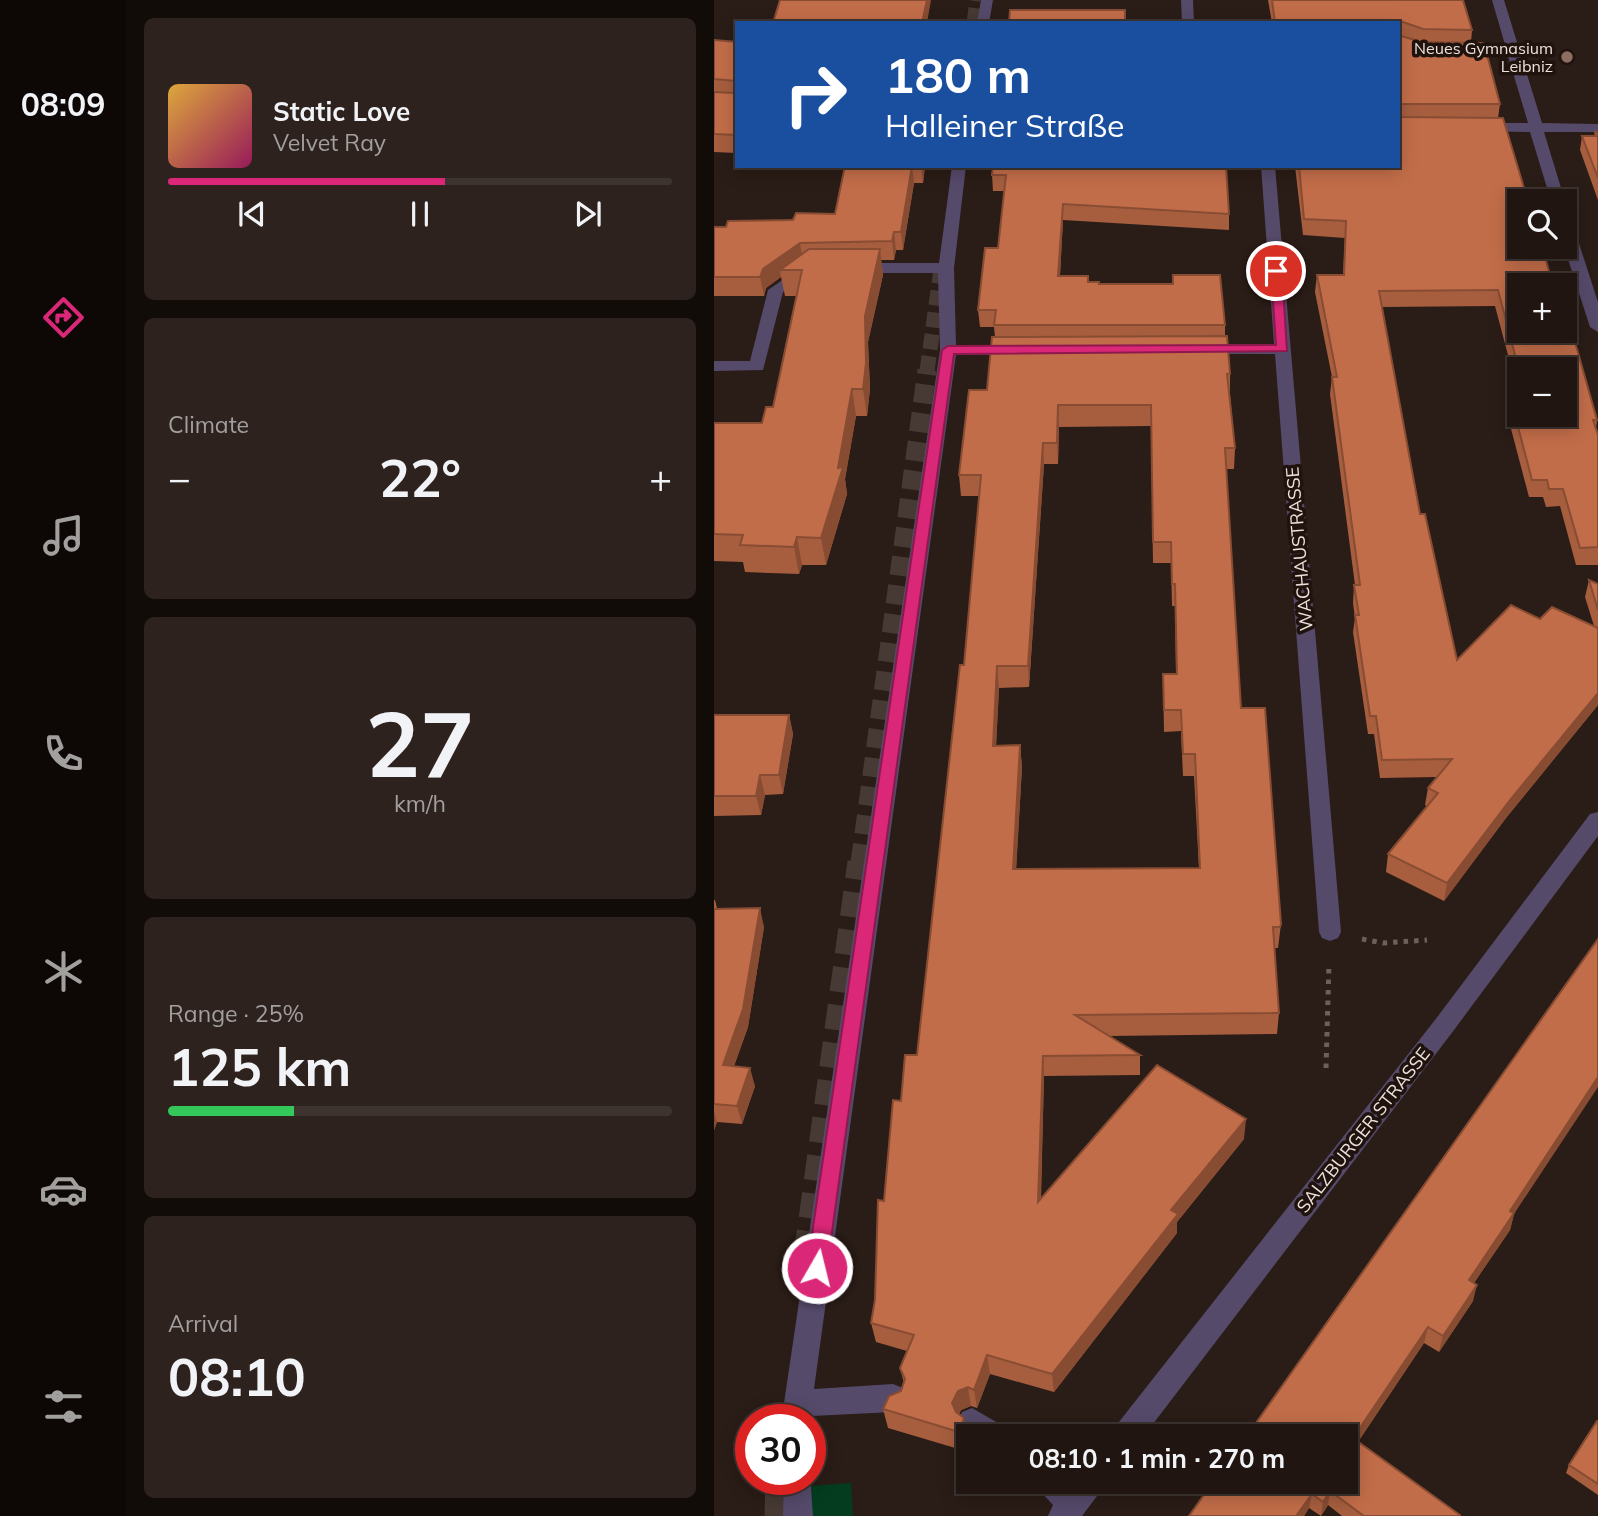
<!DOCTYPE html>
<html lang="en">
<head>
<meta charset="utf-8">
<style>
  body { margin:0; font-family:Mulish,sans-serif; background:#2d221e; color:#f1f3f6; height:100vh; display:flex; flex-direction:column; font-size:26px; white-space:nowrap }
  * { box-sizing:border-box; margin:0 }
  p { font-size:23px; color:#a29f9f }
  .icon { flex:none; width:38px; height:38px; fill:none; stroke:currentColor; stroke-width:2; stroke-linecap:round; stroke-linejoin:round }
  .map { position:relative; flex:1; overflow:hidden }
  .details { display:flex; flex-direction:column; gap:18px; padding:18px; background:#120c09; width:588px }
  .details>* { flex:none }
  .top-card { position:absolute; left:21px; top:21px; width:665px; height:147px; border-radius:0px; box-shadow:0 4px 18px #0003,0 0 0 2px #3d3430; background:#1a4fa0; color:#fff; overflow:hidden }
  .tools { position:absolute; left:793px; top:189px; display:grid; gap:14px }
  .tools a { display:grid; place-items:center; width:70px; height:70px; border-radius:0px; background:#201510; box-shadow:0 4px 18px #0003,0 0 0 2px #3d3430; font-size:35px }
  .speed { position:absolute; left:21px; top:1404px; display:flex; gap:14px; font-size:35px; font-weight:700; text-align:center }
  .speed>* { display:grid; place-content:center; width:91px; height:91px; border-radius:50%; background:#201510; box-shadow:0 4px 18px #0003,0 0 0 2px #3d3430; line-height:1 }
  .speed .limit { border:10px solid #d22; background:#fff; color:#111 }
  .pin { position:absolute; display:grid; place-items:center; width:60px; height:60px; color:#fff; margin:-30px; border:4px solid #fff; border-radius:50%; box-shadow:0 2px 7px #0007 }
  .me { position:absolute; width:77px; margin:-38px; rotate:8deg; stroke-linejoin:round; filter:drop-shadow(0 0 5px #0008) }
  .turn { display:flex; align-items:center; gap:24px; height:147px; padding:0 35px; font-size:32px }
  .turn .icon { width:91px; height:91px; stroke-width:2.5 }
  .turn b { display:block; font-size:49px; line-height:60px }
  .big { font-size:52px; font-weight:700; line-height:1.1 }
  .details .card { flex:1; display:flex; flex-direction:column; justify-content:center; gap:10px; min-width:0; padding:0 24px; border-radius:10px; background:#2d221e }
  .details .dial { align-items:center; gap:0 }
  .dial b { font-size:91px; line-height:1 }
  .song { display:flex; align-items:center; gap:21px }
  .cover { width:84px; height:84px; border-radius:10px; background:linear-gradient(135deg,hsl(40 70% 55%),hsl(330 70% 35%)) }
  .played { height:7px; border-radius:4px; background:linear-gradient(90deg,#db2777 55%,#3d3430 55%) }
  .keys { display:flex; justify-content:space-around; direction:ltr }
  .heat { display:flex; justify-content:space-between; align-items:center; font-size:38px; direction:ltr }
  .charge { height:10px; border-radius:5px; background:linear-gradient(90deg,#34c759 25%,#3d3430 0) }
  .trip { position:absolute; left:242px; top:1424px; width:402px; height:70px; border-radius:0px; background:#201510; box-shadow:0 4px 18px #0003,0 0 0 2px #3d3430; font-weight:700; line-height:70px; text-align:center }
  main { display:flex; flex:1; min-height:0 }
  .tabs { display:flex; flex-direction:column; width:126px; justify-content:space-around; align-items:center; background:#0d0806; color:#a29f9f }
  .tabs .icon { width:49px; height:49px }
  .tabs .selected { color:#db2777 }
  .tabs b { font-size:32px; color:#f1f3f6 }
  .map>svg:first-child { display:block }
  .green { fill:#033c1f }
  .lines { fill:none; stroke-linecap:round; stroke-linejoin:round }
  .major-tunnel-far2 { stroke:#473a34; stroke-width:15; stroke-dasharray:15 7; stroke-linecap:butt }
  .major-tunnel-far1 { stroke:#473a34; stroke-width:19; stroke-dasharray:19 10; stroke-linecap:butt }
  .major-tunnel { stroke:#473a34; stroke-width:25; stroke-dasharray:25 13; stroke-linecap:butt }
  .path { stroke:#6d605a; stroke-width:5; stroke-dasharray:4.5 6; stroke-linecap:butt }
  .minor { fill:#554a6a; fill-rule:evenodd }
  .wall { fill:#a75e3f; fill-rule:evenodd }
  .shaded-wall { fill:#884c33 }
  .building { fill:#c26d49; stroke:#884c33; stroke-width:2; fill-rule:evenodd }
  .route { fill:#db2777; stroke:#8e194d; stroke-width:2 }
  .education-dot { fill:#8d6e63; stroke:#20130d; stroke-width:2.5 }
  .labels { text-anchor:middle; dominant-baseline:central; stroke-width:7; stroke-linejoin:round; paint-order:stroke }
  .far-poi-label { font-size:16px; fill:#ece1dd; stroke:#20130d; text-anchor:end }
  .street-label { font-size:18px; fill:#ece1dd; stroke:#20130d }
</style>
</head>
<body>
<main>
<nav class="tabs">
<b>08:09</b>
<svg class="icon selected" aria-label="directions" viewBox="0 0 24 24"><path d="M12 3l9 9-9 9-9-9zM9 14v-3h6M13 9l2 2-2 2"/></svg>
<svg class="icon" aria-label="music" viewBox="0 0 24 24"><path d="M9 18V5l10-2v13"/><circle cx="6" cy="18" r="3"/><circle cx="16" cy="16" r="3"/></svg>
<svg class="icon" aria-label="phone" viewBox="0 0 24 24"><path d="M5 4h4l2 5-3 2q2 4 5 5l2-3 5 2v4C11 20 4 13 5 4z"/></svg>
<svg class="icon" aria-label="climate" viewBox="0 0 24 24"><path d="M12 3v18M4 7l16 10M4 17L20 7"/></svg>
<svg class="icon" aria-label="car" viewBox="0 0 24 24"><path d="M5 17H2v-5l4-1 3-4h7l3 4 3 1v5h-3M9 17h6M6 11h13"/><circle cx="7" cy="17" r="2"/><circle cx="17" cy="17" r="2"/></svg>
<svg class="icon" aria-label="filters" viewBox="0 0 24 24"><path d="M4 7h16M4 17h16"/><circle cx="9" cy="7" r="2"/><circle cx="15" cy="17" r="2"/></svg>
</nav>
<section class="details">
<div class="card">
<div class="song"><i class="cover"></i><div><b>Static Love</b><p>Velvet Ray</p></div></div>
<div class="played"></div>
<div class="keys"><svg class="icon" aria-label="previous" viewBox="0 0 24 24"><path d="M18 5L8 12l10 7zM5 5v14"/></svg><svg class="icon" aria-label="pause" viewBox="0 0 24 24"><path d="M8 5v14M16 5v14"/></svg><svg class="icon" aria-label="next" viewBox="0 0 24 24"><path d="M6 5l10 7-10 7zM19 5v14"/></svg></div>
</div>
<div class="card"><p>Climate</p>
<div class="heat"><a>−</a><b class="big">22°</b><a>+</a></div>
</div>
<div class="card dial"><b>27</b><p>km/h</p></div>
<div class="card"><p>Range · 25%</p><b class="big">125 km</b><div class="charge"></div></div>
<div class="card"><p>Arrival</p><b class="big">08:10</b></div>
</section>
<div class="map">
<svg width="884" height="1516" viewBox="0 0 884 1516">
  <rect width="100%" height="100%" fill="#2a1c16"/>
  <!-- green -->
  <path class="green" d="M137,1483l2,33h-44v-30z"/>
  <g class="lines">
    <!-- major-tunnel-far2 -->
    <g class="major-tunnel-far2">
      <path d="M260,23l3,-23"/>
      <path d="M213,371l15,-109"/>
    </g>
    <!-- major-tunnel-far1 -->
    <path class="major-tunnel-far1" d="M146,863l67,-493"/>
    <!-- major-tunnel -->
    <g class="major-tunnel">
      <path d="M92,1256l54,-394"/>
      <path d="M63,1516l1,-37"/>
    </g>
    <!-- path -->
    <g class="path">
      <path d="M648,939l21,4 44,-3"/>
      <path d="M612,1068l3,-104"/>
    </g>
    <!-- minor -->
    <g class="minor">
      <path d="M267,0h12l-4,23h-12z"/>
      <path d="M467,0h12l1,23h-12z"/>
      <path d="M778,0h12l38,123 56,1v8h-54l21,69 -1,1 -13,-1 -21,-69 -53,-1 -7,-4 7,-4h51l-20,-67 -49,-1 -7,-4 7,-4 47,1z"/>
      <path d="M238,166h14l-12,102 2,77h64l8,5 -8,5h-64l-142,1034 79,-5 10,4 4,10 -4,10 -10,4 -81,4 -2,8v-5h-26v-16l156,-1053 -2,-77h-82l-8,-5 8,-5h83z"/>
      <path d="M547,166h14l66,766 -3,6 -8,3 -8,-3 -3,-6 -44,-578h-76l-8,-5 8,-5h75z"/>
      <path d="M850,218l8,4 26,80v30l-8,-5 -26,-80z"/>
      <path d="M93,263l5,2 3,3 -3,3 -29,21 -20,78 -49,1v-10h36l18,-71z"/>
      <path d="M884,812v24l-147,198 -308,403h-32l4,-10 320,-407 155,-206z"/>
      <path d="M258,1408l33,19 4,10c-20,0 -42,6 -51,-15l4,-10z"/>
      <path d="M96,1474l3,42h-30l1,-37h26z"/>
      <path d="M323,1482h67l-4,10 -18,24h-34l5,-11 -12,-13z"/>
    </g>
  </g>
  <!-- wall -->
  <g class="wall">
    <path d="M554,0h195l9,30 -1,13 29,61 -2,14 99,302 -1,8 2,7v130h-22l-16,-59 -14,1 -3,-10h-14l-24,-91 3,-17h9l-22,-83 -113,1 38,207 37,146 83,-41 54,7 -9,-29 4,-17 9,4v121l-92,113 -62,83 -58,-29 2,-18 39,-48 -2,-1 3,-17 9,-11 -57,1 -6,-44h-6l-15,-102 2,-14 -2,-15 1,-18h1l-25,-191 2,-17 -17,-85 2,-17h26l2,-37 -42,-3 -8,-69h103v-143h-126zM805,369l45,46h-45z"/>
    <path d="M0,40l23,2v111l-23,-1z"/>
    <path d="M881,132h3v68l-18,-50 2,-14h12z"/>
    <path d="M131,166h80l-2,17h-9l-11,67h-7l-2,10h-13l2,15 -15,67 2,47 -3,27h-11l-11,63 2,15 -21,71h-24l-3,9 -54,-2 -2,-10 -29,-1v-138h48l11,-16 24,-111h-12l-4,-19 -15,11 -2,8h-50v-69h12l109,-13z"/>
    <path d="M279,166l236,48v16l-166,-10 -3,56 39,8 126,41v11l5,38v21l5,53 -1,21h-8l15,239 40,216 -3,24h-4l5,65 -2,21 -168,2 31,19v20l-96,1 -3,123 203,-60 -67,83v11l-123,159 -64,-18 -13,34 -6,-2 -10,4 -2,4 8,22 -5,14 -74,-22 -5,-19 18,-18 3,-8 -4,-15 7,-17 -31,-9 -5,-19 4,-23 9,-99 17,-100 16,-46 47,-390 15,-169h-18l-2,-21 28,-85 8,-53 -1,-10h-14l-2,-17 20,-62 6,-57h-11l-1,-16zM437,426l2,137h18l1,43h3l1,68h-13l1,58 17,-1 2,45h11l5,92 -183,1 6,-102 -2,-22h-24l3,-57 30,-1 15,-223h14l1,-37z"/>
    <path d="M0,715h75l4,19 -10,60 -18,1 -4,20 -47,1z"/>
    <path d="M0,900h1l2,8 47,19 -16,100 -14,39 21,20 -13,38 -25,-2 -3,8z"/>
    <path d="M800,1214l-4,16 -36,53 -1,18 -34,51 -15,-9 -66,99 101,74h-117l-14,-11 -7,11 -12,-8 -5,8h-115l57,-79z"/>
    <path d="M884,1421v74l-32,-22 3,-8z"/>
  </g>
  <!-- shaded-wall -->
  <g class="shaded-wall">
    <path d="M213,0h4l-4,23h-5z"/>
    <path d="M686,21l-1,16h-1v-14z"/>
    <path d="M198,166l2,17 -11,67 -2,-18z"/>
    <path d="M207,166h4l-2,17z"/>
    <path d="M349,204v16l-4,72 -1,-16z"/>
    <path d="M180,232l2,18 -2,10 -2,-19z"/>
    <path d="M86,243l3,18 -23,9 1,7 -15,11 -2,8 -4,-19 3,-8z"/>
    <path d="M166,249l3,26 -15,67 2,47 -3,27 -4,-27 2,-73z"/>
    <path d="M138,389l4,27 -11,63 2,15 -21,71 -5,-27 17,-70z"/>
    <path d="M344,405l1,22 -1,37 -1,-21z"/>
    <path d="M329,443l1,21 -15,223 -1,-21z"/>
    <path d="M83,537l5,28 -3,9 -5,-27z"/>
    <path d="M283,666l2,22 -4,79 -2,-21z"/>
    <path d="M884,693v12l-92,113 -62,83 3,-18 63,-83z"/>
    <path d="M75,715l4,19 -10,60 -4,-19z"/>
    <path d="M306,745l2,22 -7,123 -2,-21z"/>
    <path d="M46,775l5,20 -4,20 -5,-19z"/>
    <path d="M46,908l4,19 -16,100 -20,56 -5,-18z"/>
    <path d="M329,1056l1,20 -4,146 -2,-20z"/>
    <path d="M36,1068l5,18 -13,38 -5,-18z"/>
    <path d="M884,1077v10l-84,127 -4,16 -45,66 4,-16 41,-69z"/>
    <path d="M0,1112l3,10 -3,8z"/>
    <path d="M532,1119l-2,20 -67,83v11l-123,159 -2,-18 119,-164z"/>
    <path d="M763,1285l-4,16 -34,51 4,-16z"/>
    <path d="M714,1327l-4,16 -74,110 3,-15z"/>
    <path d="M273,1355l3,19 -13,34 -3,-18z"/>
    <path d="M254,1387l3,19 -10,4 -5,11 -4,-18 6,-12z"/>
    <path d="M250,1418l3,18 -5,14 -3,-18z"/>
    <path d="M616,1491l-2,14 -7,11 2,-14z"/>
    <path d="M598,1494l-3,14 -5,8h-8z"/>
  </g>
  <!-- building -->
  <g class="building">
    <path d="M66,0h147l-5,23h-149z"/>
    <path d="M558,0h191l9,30 -49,-1 -23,-8 -2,2h-123z"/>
    <path d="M296,10h115v13h-116z"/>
    <path d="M684,35l23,7 63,1 16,61h-100l-2,5z"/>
    <path d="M0,40l23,2v93l-23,-1v-42l20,1 3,-3 -1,-9 -22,-2z"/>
    <path d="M684,115l2,2 103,1 25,83h-9v46h23l11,38h-34v46h45v-19l13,37 20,71h-4l5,15v112l-18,1 -17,-59h-14l-2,-9h-15l-24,-91h11v26h45v-46h-45v1l-21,-80 -119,1 41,223h5l32,146 54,-55 29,14 12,-12 46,21v65l-88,107 -63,83 -59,-29 50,-61 -10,-5 24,-29 -70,1 -6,-44h-6l-15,-101h4l-5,-30h6l-28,-208h5l-20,-102h27l2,-54 -42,-2 -5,-53h99z"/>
    <path d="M881,132h3v46l-16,-42h14z"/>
    <path d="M131,166h67l-11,66h-7l-2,9 -92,2 -37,26 -3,8h-46v-50h12l2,-6 65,-1 3,-7 39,1z"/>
    <path d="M279,166h233l3,48 -166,-10 -5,72h30v6h11v2h74v-9h47l5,50h-231l2,-15h-18l7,-62h13l8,-73h-14z"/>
    <path d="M95,249h71l-15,67 1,47 -3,26h-11l-14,79 5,-1 -22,71 -24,-1 -3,10 -54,-2 3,-10 -29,-1v-111h48l4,-16h7l29,-137h-22z"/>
    <path d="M513,336l3,38h-3l8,74h-10l16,260h24l16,216 -1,3h-7l6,86 -204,2 65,40 -97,1 -5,146 119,-137 89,54 -75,91 7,4 -126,160 -65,-19 -13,35 -6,-3 -10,4 -6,12 4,9 8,6 -5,14 -76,-23 6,-13 12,-5 4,-12 -5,-11 14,-33 -43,-12 4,-23 3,-100 6,1 9,-101 8,1 4,-46h12l43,-390h4l17,-190h-22l10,-85h18l5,-53zM344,405h93l2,137h18l1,42h3l2,90h-14l1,36h17l2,44h12l5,114 -187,1 7,-124 -27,1 4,-80h31l15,-223h14z"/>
    <path d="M875,580l9,4v26z"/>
    <path d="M0,715h75l-10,60h-19l-4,21h-42z"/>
    <path d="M46,908l-17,101 -20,56 27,3 -13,38 -23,-2v-195z"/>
    <path d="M884,939v138l-88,134 4,2 -45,67 8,5 -34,51 -15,-9 -75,111 107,77 -1,1h-95l-34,-25 -7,11 -11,-8 -16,22h-107l24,-34h133v-45h-100z"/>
    <path d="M883,1421h1v63l-29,-19z"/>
  </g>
  <!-- route -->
  <path class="route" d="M562,267l6,4 5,80 -333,3 -127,914 -3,7 -7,3 -7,-3 -3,-7 135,-918 6,-4 328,-1 -5,-74z"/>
  <!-- markers -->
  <circle class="education-dot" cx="853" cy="57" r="7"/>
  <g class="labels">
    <!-- far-poi labels -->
    <g class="far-poi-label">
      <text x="839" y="48">Neues Gymnasium<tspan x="839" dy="18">Leibniz</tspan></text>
    </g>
    <!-- street labels -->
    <g class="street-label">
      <text transform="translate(585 549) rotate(-95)">WACHAUSTRASSE</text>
      <text transform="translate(649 1130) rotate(-52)">SALZBURGER STRASSE</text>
    </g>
  </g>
</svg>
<div class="tools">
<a><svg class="icon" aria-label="search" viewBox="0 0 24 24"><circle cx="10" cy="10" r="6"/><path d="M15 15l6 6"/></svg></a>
<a>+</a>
<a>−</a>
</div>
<div class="speed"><div class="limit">30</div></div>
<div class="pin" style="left:562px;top:271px;background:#d93025"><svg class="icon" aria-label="arrive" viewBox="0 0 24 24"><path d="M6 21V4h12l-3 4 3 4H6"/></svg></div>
<svg class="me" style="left:103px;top:1268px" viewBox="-20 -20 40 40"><circle r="17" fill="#db2777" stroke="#fff" stroke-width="3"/><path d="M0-11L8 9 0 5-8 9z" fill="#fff"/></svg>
<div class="trip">08:10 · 1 min · 270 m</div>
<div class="top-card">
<div class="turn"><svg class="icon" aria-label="right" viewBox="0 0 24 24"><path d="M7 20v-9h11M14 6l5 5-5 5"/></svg><div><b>180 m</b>Halleiner Straße</div></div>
</div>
</div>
</main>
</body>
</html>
